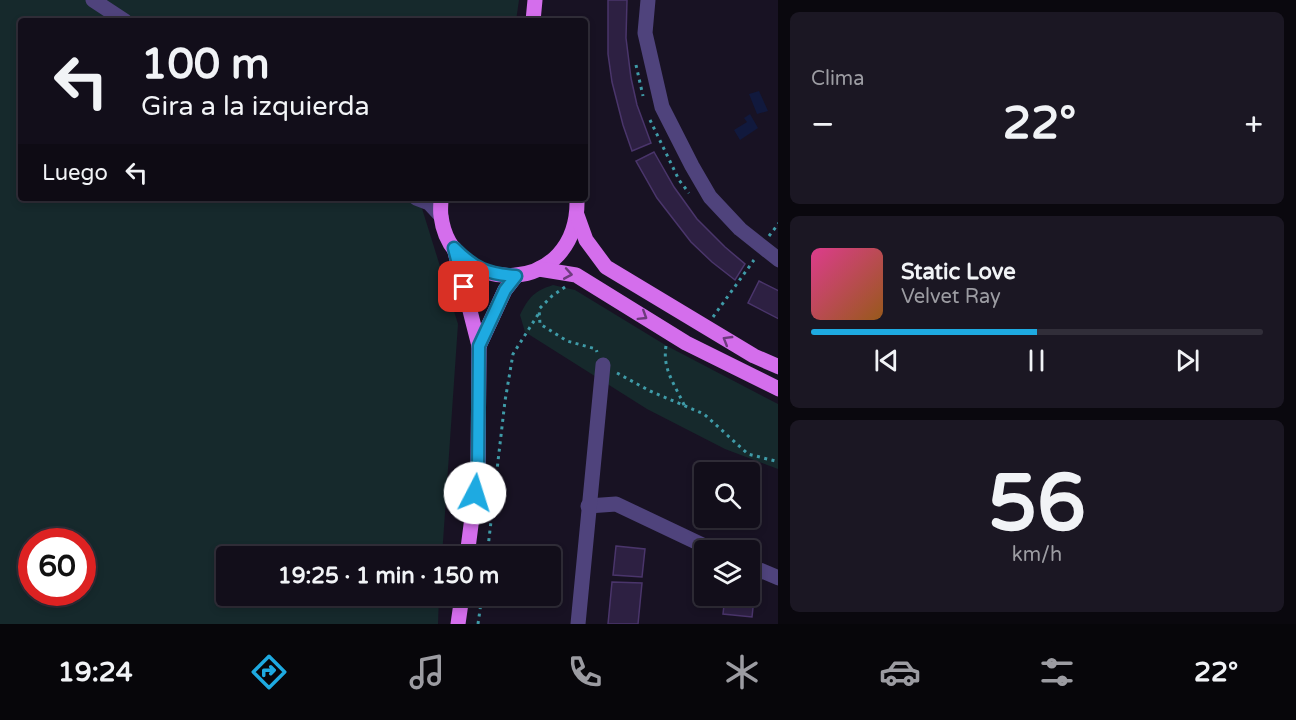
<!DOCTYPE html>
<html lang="es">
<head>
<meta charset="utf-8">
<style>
  body { margin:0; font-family:"Varela Round",sans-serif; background:#1b1723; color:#f1f3f6; height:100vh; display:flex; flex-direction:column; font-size:22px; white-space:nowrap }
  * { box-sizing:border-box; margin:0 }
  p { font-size:20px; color:#9c9ca2 }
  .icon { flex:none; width:33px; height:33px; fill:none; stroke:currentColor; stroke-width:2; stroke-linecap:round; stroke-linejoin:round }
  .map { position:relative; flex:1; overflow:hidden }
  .drawer { display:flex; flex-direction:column; gap:12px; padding:12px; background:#0a080e; width:518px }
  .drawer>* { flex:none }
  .top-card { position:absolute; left:18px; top:18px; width:570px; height:183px; border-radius:6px; box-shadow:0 3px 9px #0003,0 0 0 2px #312e39; background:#120e1a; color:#f1f3f6; overflow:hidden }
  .controls { position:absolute; left:694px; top:462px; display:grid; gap:12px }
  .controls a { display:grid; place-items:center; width:66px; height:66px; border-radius:6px; background:#120e1a; box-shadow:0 3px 9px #0003,0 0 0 2px #312e39; font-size:30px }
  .speed { position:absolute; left:18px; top:528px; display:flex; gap:12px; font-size:30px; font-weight:700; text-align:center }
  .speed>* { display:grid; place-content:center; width:78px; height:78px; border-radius:50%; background:#120e1a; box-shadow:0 3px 9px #0003,0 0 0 2px #312e39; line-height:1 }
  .speed .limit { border:9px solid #d22; background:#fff; color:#111 }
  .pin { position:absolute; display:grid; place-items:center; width:51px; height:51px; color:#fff; margin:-26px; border-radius:12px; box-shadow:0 3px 9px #0006 }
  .me { position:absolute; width:66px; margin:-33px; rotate:5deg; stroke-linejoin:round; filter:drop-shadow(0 0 4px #0008) }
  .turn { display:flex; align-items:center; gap:21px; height:126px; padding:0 24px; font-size:27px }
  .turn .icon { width:78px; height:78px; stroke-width:2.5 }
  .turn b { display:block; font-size:42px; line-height:51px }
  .then { display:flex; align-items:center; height:57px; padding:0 24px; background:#0003; gap:12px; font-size:22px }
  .big { font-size:45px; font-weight:700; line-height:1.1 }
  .drawer .tile { flex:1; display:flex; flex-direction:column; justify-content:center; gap:9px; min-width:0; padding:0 21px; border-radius:9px; background:#1b1723 }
  .drawer .dial { align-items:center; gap:0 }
  .dial b { font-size:78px; line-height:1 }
  .song { display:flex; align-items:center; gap:18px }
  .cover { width:72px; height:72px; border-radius:9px; background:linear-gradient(135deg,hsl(330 70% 55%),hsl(30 70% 35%)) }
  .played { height:6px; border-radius:3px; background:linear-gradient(90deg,#1eaae1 50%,#312e39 50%) }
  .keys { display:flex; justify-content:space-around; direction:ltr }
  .heat { display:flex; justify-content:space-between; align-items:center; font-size:33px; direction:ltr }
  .trip { position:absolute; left:216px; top:546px; width:345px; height:60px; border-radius:6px; background:#120e1a; box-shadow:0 3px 9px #0003,0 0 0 2px #312e39; font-weight:700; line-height:60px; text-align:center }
  .menu { display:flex; height:96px; justify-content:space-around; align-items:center; background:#07060a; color:#9c9ca2 }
  .menu .icon { width:42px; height:42px }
  .menu .on { color:#1eaae1 }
  .menu b { font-size:27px; color:#f1f3f6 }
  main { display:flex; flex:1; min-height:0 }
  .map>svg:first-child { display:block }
  .green { fill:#16292c; fill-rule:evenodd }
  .water { fill:#11193d }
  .building { fill:#2d2042; stroke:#4a356b; stroke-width:1.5 }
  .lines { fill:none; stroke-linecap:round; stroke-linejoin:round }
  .path { stroke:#3f9ba8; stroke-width:3; stroke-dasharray:3 4.5; stroke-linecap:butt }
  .minor { stroke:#4f437c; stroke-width:15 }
  .major { stroke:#d46eec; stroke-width:15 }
  .oneway { stroke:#6d3b7d }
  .route-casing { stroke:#146e92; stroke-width:15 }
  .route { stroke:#1eaae1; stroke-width:10 }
</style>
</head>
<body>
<main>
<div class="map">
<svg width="779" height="624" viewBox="0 0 779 624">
  <rect width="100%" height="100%" fill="#181223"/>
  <!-- green -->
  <g class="green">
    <path d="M0,0h519l-3,21h-495v177h402l-3,4 38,122 -16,232h-216v40h213l-1,28h-438zM32,542h50v50h-50z"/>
    <path d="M553,285l22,5 92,56 111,58v65l-53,-20 -78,-40 -122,-77 -5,-17c9,-18 14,-24 33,-30z"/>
  </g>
  <!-- water -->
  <g class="water">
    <path d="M759,91l9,20 -11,3 -8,-20z"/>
    <path d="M750,114l8,14 -18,12 -6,-10 13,-8 -3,-4z"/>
  </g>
  <!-- building -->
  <g class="building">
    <path d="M608,0h19l-1,38 5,40 6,27 14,38 -19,8 -9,-26 -11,-43 -4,-28z"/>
    <path d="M654,152l20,35 23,32 28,28 20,17 -10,16 -23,-18 -21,-20 -34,-44 -21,-37z"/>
    <path d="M759,281l20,10v28l-31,-16z"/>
    <path d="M616,546l29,3 -3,28 -29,-2z"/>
    <path d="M612,582l30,1 -4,41h-30z"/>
    <path d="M750,588l5,1 -3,28 -29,-3 2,-18h25z"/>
  </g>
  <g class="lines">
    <!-- path -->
    <g class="path">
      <path d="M636,65l7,31"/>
      <path d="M650,120l29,60 10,13"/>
      <path d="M769,236l10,-13"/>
      <path d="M565,287l-13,9 -13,13 1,15 27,17 29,8 1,3"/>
      <path d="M713,317l41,-57"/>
      <path d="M666,346c-4,24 10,40 19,61"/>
      <path d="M617,373l33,18 54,23 44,40 31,8"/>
      <path d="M487,556l18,-155 8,-47 26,-41"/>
      <path d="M478,624l4,-28"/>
    </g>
    <!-- minor -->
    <g class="minor">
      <path d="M93,0l32,21"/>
      <path d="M648,0l-3,33 17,74 30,59 18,31 30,32 39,31"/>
      <path d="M416,198l13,5 12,13"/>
      <path d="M588,506l28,-2 97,46"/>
      <path d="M750,566l29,12"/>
      <path d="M578,624l25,-259"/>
    </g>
    <!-- major -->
    <g class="major">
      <path d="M533,21l2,-21"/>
      <path d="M441,198c0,6 -1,13 0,18 10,82 139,82 136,-18"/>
      <path d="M577,215l9,25 20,27 148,89 25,11"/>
      <path d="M454,248l25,98 -1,125 -11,85"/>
      <path d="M539,269l37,6 110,68 93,46"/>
      <path d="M479,346l26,-56 11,-14"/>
      <path d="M458,624l4,-28"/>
    </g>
  </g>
  <!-- one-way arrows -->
  <defs><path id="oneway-chevron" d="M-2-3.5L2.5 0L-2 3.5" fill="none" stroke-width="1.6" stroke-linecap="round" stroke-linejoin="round" transform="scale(1.5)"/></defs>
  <g class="oneway">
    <use href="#oneway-chevron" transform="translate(568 274) rotate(10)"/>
    <use href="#oneway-chevron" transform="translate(643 316) rotate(32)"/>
    <use href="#oneway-chevron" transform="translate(727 340) rotate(-149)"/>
  </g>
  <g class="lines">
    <defs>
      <path id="route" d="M464,287l-10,-39c21,21 33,26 62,28l-11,14 -26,56 -1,125 -3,22"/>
    </defs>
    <!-- route casing -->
    <use href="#route" class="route-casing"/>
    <!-- route -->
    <use href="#route" class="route"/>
  </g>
</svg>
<div class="controls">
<a><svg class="icon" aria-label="search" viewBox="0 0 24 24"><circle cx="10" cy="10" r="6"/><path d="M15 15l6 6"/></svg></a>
<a><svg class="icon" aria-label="layers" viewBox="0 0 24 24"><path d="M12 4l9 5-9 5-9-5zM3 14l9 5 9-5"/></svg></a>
</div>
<div class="speed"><div class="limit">60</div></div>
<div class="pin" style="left:464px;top:287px;background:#d93025"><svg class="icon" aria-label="arrive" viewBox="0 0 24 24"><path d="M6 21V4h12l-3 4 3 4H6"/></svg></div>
<svg class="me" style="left:475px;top:493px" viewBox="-20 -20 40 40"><circle r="19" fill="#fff"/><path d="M0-13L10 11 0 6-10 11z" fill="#1eaae1"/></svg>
<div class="trip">19:25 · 1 min · 150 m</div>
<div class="top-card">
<div class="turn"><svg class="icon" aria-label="left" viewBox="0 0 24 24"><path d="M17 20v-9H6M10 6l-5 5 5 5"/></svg><div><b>100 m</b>Gira a la izquierda</div></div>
<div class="then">Luego<svg class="icon" aria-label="left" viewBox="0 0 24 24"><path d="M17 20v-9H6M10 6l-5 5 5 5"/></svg></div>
</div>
</div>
<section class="drawer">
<div class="tile"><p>Clima</p>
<div class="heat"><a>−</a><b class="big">22°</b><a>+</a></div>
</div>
<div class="tile">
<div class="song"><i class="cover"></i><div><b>Static Love</b><p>Velvet Ray</p></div></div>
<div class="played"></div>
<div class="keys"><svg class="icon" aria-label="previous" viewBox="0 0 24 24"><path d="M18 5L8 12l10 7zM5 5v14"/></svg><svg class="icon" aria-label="pause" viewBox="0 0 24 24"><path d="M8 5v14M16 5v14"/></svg><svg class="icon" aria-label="next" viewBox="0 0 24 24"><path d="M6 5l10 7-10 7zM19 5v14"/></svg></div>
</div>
<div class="tile dial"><b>56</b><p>km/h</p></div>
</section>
</main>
<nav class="menu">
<b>19:24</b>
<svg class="icon on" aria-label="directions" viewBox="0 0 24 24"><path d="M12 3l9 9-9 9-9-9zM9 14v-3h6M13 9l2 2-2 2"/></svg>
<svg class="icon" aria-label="music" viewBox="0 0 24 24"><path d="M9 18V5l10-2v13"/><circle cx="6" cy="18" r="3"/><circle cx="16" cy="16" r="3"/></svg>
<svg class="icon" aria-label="phone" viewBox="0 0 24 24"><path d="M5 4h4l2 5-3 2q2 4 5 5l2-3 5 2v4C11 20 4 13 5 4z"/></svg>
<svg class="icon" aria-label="climate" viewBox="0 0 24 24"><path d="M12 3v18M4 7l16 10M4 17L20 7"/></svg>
<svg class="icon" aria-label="car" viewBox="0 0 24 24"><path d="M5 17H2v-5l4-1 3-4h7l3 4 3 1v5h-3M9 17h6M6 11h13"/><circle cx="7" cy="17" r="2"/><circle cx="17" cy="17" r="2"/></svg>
<svg class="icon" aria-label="filters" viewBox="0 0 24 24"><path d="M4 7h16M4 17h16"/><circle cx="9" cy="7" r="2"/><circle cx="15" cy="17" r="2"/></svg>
<b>22°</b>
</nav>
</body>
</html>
